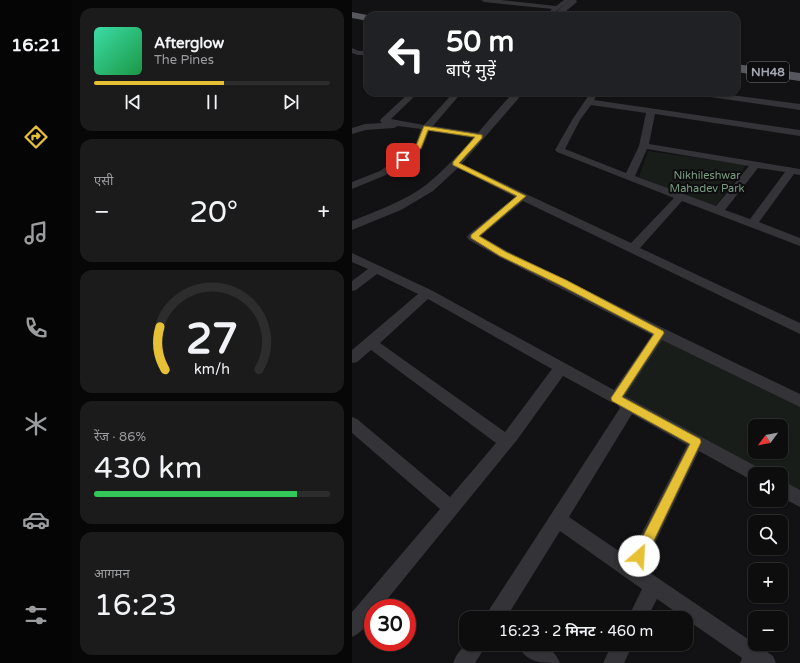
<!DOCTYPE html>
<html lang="hi">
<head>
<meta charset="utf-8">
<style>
  body { margin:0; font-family:"Varela Round","Noto Sans Devanagari",sans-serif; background:#1c1b1c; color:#f1f3f6; height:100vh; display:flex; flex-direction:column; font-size:15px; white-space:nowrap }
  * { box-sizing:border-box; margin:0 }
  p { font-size:13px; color:#9b9c9e }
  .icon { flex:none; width:22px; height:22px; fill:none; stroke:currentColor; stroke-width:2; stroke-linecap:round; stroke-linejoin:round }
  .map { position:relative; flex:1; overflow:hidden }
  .panel { display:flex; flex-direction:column; gap:8px; padding:8px; background:#080708; width:280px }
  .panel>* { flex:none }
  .guide { position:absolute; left:12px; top:12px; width:376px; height:84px; border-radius:12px; box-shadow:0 1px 3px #0004,0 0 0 1px #2e2d2e; background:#202124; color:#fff; overflow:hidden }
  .needle { width:26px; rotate:238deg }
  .tools { position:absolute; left:396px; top:419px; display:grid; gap:8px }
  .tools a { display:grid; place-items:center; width:40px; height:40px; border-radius:8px; background:#0e0d0e; box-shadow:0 1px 3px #0004,0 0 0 1px #2e2d2e; font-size:20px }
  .speed { position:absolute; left:12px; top:599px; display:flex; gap:8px; font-size:20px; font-weight:700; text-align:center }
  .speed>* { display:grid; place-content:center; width:52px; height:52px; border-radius:50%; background:#0e0d0e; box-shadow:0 1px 3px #0004,0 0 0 1px #2e2d2e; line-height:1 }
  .speed .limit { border:6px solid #d22; background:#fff; color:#111 }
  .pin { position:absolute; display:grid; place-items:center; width:34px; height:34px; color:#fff; margin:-17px; border-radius:8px; box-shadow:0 2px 6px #0006 }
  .me { position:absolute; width:44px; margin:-22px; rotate:26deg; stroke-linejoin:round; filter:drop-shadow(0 0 3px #0008) }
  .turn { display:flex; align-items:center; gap:14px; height:84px; padding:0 16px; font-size:18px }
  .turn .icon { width:52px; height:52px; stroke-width:2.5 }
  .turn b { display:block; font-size:28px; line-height:34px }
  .big { font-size:30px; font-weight:600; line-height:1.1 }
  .panel .tile { flex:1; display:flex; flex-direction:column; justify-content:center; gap:6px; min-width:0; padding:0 14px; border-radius:12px; background:#1c1b1c }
  .panel .dial { align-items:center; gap:0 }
  .dial svg { height:104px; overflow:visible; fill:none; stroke:#2e2d2e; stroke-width:7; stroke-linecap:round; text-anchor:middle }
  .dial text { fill:#f1f3f6; stroke:none }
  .song { display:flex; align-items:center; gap:12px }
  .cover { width:48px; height:48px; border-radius:6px; background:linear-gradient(135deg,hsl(160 70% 55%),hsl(140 70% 35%)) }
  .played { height:4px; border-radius:2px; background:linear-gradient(90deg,#e7c135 55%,#2e2d2e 55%) }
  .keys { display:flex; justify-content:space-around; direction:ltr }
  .heat { display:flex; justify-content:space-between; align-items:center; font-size:22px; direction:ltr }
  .charge { height:6px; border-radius:3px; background:linear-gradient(90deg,#34c759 86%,#2e2d2e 0) }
  .trip { position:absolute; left:107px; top:611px; width:234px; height:40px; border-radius:12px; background:#0e0d0e; box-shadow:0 1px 3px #0004,0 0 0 1px #2e2d2e; font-weight:600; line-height:40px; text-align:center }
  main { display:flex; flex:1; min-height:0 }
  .menu { display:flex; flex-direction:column; width:72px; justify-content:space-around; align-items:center; background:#060506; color:#9b9c9e }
  .menu .icon { width:28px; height:28px }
  .menu .current { color:#e7c135 }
  .menu b { font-size:18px; color:#f1f3f6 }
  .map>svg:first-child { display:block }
  .green { fill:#181d19; fill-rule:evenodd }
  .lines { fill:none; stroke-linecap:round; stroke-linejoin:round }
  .minor { fill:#333338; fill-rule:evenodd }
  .tertiary { fill:#333338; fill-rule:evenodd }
  .trunk { fill:#57585f; fill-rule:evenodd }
  .route { fill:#e7c135; stroke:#967d22 }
  .labels { text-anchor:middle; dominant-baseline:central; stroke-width:4; stroke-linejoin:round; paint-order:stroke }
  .far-park-label { font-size:11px; fill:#7b9d81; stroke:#0d0c0e }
  .shield { fill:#0d0c0e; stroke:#767882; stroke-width:1 }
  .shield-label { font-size:12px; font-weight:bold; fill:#a3a6b3 }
</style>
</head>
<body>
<main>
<nav class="menu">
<b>16:21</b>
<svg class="icon current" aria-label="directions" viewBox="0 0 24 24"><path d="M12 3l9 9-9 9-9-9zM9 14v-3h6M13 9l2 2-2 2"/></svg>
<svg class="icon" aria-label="music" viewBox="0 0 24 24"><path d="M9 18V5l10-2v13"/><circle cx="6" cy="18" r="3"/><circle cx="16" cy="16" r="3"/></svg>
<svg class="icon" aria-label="phone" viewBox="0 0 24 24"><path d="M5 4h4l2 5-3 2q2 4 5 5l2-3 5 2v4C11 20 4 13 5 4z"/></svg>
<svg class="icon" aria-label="climate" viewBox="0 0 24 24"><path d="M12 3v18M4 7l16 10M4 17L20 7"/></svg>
<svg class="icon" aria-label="car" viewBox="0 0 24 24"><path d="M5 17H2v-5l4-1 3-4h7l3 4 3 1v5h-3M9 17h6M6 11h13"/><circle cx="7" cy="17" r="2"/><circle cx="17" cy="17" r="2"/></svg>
<svg class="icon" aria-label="filters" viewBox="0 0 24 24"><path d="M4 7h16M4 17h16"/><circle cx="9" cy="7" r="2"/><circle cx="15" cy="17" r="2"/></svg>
</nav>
<section class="panel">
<div class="tile">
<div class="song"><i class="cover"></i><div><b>Afterglow</b><p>The Pines</p></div></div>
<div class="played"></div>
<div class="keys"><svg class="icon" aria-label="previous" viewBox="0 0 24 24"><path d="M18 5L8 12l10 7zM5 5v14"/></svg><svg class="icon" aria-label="pause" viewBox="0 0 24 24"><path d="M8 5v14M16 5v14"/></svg><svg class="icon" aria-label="next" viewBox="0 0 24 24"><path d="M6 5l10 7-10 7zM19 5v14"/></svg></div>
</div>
<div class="tile"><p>एसी</p>
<div class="heat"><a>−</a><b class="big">20°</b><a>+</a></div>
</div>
<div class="tile dial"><svg viewBox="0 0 100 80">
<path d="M14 69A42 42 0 1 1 86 69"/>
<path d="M14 69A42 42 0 0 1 10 36" stroke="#e7c135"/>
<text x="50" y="56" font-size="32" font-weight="700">27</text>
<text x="50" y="72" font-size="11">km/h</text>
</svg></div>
<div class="tile"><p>रेंज · 86%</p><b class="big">430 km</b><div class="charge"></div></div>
<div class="tile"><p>आगमन</p><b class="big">16:23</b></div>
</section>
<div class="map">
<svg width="448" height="663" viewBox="0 0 448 663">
  <rect width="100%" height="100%" fill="#121113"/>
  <!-- green -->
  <g class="green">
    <path d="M296,151l98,14 -32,43 -75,-31z"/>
    <path d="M311,339l137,67v82l-3,9 -16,-9v-14h-26l-137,-79zM403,426h26v26h-26z"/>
  </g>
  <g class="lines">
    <!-- minor -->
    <g class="minor">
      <path d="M129,0h20l55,6 8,-6h7l-20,15 -3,-2 4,-4 -68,-7z"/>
      <path d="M0,48l7,3h9v4h-10l-6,-2z"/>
      <path d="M58,92h9l-28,27 33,6 30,-33h8l-29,34 47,7 5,3 -5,3 -51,-8 -7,18 -36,26 -34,14v-7l28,-11 35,-25 6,-17 -23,-3 -4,2 -28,2 -14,4v-6l13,-4 17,-1 -2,-2 1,-2z"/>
      <path d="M239,92h8l-5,8 206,30v6l-145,-22 -6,30 151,25v6l-6,-1 -35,48 41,16v8l-118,-45 -42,47 160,75v11l-277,-133 -42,35 26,15 158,78 135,65v13l-138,-67 -37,56 136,73 2,5h-8v8l-56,-31 -56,117 130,88 3,7h-36l2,-5 -85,-59 -10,19h-19l14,-29 -82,-58 -54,87h-19l2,-8 131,-202 -3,-4 -6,-2 -48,-26 -46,64 -137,168h-7c0,12 -10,24 -21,29v-25l88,-103 -88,-76v-16l5,2 93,78 46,-54 -125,-93 -14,12 -5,1v-13l66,-56 -41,-20 -21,16 -4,1v-10l16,-12 -16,-7v-9l79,37 183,100 38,-55 -153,-78 -30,-17 -2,-3 2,-3 46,-37 -65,-33 5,-3 3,1 173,81 43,-45 -117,-46 -2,-2 17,-30zM239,105l55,8 -7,33 -13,27 -61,-24 15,-29zM295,149l102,17 -33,40 -81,-30zM406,168l27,4 -35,47 -25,-9zM76,299l124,70 -47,63 -125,-89zM280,414l55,31 -58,113 -60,-41z"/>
      <path d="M333,92h22l93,12v6l-111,-16z"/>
      <path d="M429,480l19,10v17l-19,-10z"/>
      <path d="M114,643v1h21l-12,19h-22l3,-7z"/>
      <path d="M165,644c20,0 34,-2 43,19 -20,0 -34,0 -43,-19z"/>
      <path d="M260,644h21l-9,19h-21z"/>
    </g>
    <!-- tertiary -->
    <g class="tertiary">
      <path d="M216,0h8l1,2 -17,14h-9l18,-15z"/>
      <path d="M162,92h10l-65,75 -26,24 -32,19 -49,20v-9c24,-10 53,-20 74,-36 33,-27 59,-62 88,-93z"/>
    </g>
    <!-- trunk -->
    <g class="trunk">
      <path d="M0,12l20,4h-4v5l-16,-3z"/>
      <path d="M384,64l64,9v8l-64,-9z"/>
    </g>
  </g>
  <!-- route -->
  <path class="route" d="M72,126l58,9v3l-23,25 67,33 -47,40 27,16 60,28 97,51 1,2 -42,64 78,42 1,3 -57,119 -5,2 -4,-2 -2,-5 57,-112 -78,-43 -1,-3 43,-64 -94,-49 -60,-29 -29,-18v-3l46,-39 -64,-31v-3l22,-25 -47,-7 -7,18 -16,13h-5v-2l16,-13z"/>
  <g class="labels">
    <!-- far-park labels -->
    <g class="far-park-label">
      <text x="355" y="175">Nikhileshwar<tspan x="355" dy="13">Mahadev Park</tspan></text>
    </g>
    <!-- shield labels -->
    <rect class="shield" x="395" y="62" width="42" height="20" rx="3"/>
    <g class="shield-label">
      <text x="416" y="72">NH48</text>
    </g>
  </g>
</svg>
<div class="tools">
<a><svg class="needle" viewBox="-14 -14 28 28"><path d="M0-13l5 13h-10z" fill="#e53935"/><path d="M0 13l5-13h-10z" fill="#9b9c9e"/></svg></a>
<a><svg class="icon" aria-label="sound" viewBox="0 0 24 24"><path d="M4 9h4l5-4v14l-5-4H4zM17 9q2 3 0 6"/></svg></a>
<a><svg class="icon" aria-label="search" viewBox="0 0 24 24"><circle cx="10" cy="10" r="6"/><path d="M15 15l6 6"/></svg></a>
<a>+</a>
<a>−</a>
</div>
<div class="speed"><div class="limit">30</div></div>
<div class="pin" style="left:51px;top:160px;background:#d93025"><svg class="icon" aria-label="arrive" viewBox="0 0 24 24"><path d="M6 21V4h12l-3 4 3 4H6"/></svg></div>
<svg class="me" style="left:287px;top:556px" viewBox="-20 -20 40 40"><circle r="19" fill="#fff"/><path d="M0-13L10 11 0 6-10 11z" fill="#e7c135"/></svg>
<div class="trip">16:23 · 2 मिनट · 460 m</div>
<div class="guide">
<div class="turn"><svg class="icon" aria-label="left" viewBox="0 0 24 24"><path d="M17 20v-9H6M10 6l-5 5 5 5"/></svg><div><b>50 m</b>बाएँ मुड़ें</div></div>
</div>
</div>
</main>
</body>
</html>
